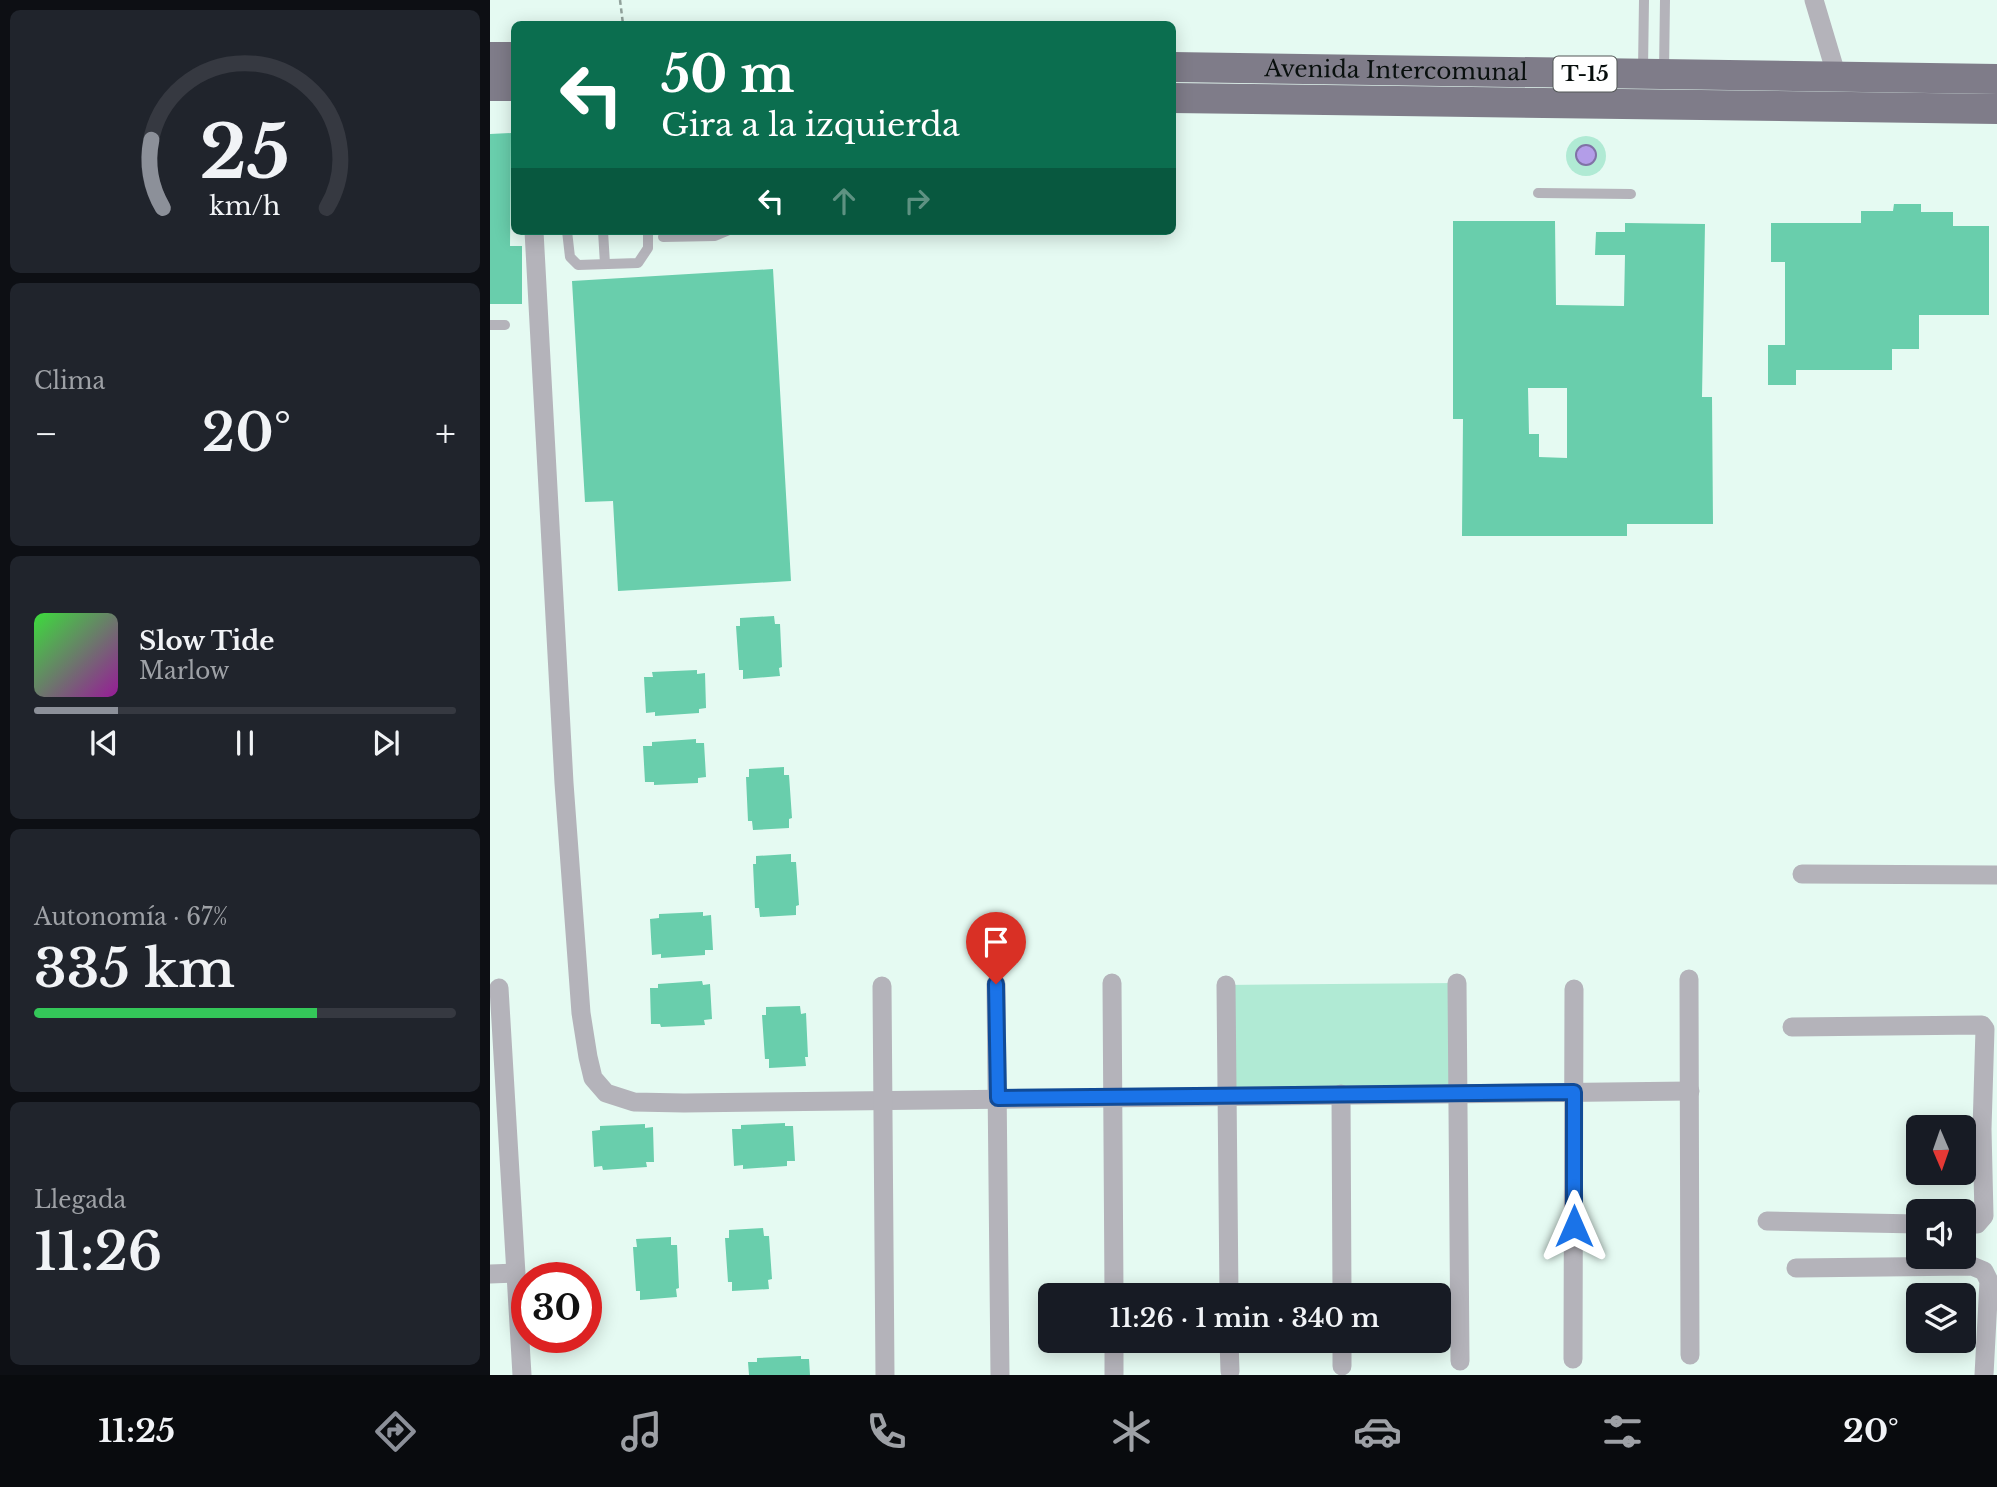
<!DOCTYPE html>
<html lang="es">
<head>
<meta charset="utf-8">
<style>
  body { margin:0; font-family:"Libre Baskerville",serif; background:#20242c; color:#f1f3f6; height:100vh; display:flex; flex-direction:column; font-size:26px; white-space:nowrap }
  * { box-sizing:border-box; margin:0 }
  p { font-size:23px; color:#9ea1a6 }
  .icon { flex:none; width:38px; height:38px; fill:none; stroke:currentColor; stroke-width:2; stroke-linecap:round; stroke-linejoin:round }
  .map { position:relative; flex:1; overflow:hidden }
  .side { display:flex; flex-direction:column; gap:10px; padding:10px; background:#0d0f14; width:490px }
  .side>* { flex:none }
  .guide { position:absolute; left:21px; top:21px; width:665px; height:214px; border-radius:10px; box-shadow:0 4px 18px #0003; background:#0b6e4f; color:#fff; overflow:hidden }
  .needle { width:46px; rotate:178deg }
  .controls { position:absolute; left:1416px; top:1115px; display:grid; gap:14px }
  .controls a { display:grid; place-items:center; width:70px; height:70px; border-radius:10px; background:#171b24; box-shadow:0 4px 18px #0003; font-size:35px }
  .speed { position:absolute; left:21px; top:1262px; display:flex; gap:14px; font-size:35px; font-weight:700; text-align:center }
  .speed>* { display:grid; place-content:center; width:91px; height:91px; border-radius:50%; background:#171b24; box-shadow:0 4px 18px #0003; line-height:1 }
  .speed .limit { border:10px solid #d22; background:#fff; color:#111 }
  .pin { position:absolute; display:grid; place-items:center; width:60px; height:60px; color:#fff; margin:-72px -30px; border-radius:50% 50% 50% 0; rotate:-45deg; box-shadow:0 0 7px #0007 }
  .pin .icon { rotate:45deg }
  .me { position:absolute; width:77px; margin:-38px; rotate:0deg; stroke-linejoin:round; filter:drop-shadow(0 0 5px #0008) }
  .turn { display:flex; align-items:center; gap:24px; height:147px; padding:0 35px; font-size:32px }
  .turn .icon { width:91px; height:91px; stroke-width:2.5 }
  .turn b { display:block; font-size:49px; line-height:60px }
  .lanes { display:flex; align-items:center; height:66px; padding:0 35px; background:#0003; justify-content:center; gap:35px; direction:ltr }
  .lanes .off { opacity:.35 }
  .big { font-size:52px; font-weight:600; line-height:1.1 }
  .side .card { flex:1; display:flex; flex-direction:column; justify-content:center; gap:10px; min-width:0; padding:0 24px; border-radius:10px; background:#20242c }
  .side .dial { align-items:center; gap:0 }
  .dial svg { height:182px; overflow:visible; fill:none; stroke:#363941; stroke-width:7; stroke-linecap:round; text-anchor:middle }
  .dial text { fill:#f1f3f6; stroke:none }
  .song { display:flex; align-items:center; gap:21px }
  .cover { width:84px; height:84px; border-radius:10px; background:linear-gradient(135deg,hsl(120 70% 55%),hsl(300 70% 35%)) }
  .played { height:7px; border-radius:4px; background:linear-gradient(90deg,#8c9099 20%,#363941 20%) }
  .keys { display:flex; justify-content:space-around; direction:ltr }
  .heat { display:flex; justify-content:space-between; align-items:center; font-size:38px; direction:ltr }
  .charge { height:10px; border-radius:5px; background:linear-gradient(90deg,#34c759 67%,#363941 0) }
  .trip { position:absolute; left:548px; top:1283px; width:413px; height:70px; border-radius:10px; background:#171b24; box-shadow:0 4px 18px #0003; font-weight:600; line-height:70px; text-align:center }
  .dock { display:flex; height:112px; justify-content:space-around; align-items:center; background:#090b0e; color:#9ea1a6 }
  .dock .icon { width:49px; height:49px }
  .dock .current { color:#8c9099 }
  .dock b { font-size:32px; color:#f1f3f6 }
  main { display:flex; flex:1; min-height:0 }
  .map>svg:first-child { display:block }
  .green { fill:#b0ead4 }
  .water { fill:#b39de8; stroke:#8072a6; stroke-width:2 }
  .building { fill:#69ceac; fill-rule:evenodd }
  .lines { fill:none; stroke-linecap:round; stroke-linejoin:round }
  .path { stroke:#90a09a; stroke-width:2.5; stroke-dasharray:5 3.5; stroke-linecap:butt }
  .lane { stroke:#b4b3ba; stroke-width:10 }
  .street { stroke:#b4b3ba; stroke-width:19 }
  .primary { stroke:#7f7c89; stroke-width:30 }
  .route-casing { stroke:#114b97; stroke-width:18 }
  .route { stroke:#1a73e8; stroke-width:12 }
  .labels { text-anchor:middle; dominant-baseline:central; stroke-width:7; stroke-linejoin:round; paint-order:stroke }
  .shield { fill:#fff; stroke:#525756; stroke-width:2 }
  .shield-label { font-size:21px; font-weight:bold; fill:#080f0d }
  .street-label { font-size:23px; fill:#080f0d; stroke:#fff }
</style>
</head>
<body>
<main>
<section class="side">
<div class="card dial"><svg viewBox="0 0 100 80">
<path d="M14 69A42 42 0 1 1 86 69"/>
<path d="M14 69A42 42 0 0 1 9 39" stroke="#8c9099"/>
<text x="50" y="56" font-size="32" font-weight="700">25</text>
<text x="50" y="72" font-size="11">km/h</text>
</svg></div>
<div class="card"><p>Clima</p>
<div class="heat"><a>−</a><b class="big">20°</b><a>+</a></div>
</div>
<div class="card">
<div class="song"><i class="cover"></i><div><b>Slow Tide</b><p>Marlow</p></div></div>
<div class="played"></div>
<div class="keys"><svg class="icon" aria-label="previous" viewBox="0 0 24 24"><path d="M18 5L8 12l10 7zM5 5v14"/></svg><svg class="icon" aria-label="pause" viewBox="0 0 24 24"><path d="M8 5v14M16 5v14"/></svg><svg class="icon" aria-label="next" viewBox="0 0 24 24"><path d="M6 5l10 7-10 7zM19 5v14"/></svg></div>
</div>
<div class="card"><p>Autonomía · 67%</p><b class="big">335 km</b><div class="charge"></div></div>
<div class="card"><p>Llegada</p><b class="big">11:26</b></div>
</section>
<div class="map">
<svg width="1507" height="1375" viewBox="0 0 1507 1375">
  <rect width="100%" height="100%" fill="#e5faf2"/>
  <!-- green -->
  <g class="green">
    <circle cx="1096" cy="156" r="20"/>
    <path d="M967,983l1,111 -231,2 -1,-111z"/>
  </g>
  <!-- water -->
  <circle class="water" cx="1096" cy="155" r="10"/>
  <!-- building -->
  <g class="building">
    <path d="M21,133l-1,113h12v58h-32v-170z"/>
    <path d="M1404,204h27v8h32v14h36v89h-70v34h-27v21h-96v15h-28v-40h17v-83h-14v-39h90v-12h32z"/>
    <path d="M963,221h102l1,84 68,1 1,-51h-30l1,-23h29v-9l80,1 -3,173h10l1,127h-86v12h-165l1,-117h-10zM1038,388h39v70l-28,-1v-23h-10z"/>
    <path d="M283,269l18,312 -173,10 -5,-90 -28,1 -13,-221z"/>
    <path d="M284,616l1,8h5l2,43 -3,1 1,8 -37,3v-9h-4l-3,-44h4v-8z"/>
    <path d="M207,670v4l8,-1 1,35 -7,1v4l-44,3v-4l-9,1 -2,-36h9l-1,-5z"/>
    <path d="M206,739v4h8l2,34 -8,1v5l-44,2v-3h-9l-2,-36h9v-4z"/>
    <path d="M294,767v8h5l3,43 -3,1v9l-36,2 -1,-9h-4l-2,-44h3v-8z"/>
    <path d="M301,854v8h5l3,43 -3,1v9l-36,2 -1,-9h-4l-2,-44h3v-8z"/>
    <path d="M213,912v4l8,-1 2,35h-8v5l-44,3v-4l-9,1 -2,-36 9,-1v-4z"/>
    <path d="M212,981l1,4 7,-1 2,35 -8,1 1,5 -44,2 -1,-3h-9l-1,-36h8v-4z"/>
    <path d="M310,1006l1,8 5,-1 2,44h-3l1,9 -37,2v-9h-4l-3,-44h4v-8z"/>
    <path d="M295,1123v3h8l2,35h-8v5l-44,3v-4l-9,1 -2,-37h9v-4z"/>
    <path d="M155,1124v4l8,-1 1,35h-8l1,5 -44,3 -1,-4 -8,1 -2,-36 8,-1v-4z"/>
    <path d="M273,1228l1,8h5l3,43 -4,1 1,9 -37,2v-9h-4l-3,-44h4v-8z"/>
    <path d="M181,1237v8h6l2,43 -3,1 1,8 -37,3v-9h-4l-3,-44h4l-1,-8z"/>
    <path d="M311,1356v3h8l1,16h-61l-1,-13h9v-4z"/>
  </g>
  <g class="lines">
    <!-- path -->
    <path class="path" d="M130,0l3,24"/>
    <!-- lane -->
    <g class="lane">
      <path d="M1153,69l1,-69"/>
      <path d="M1174,71l1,-71"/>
      <path d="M1048,193l93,1"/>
      <path d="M77,231l3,26 8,8 60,-2 10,-15v-17"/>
      <path d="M113,231l2,33"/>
      <path d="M173,237l52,-1 12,-5"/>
      <path d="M0,325h15"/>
    </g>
    <!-- street -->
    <g class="street">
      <path d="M1324,0l23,77"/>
      <path d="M44,231l30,552 17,230 7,44 5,21 13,15 28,9 50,1 1006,-12"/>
      <path d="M1312,874l195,1"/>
      <path d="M1199,979l1,376"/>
      <path d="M622,983l2,312"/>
      <path d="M967,983l3,378"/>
      <path d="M506,984l4,391"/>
      <path d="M736,985l3,310"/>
      <path d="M392,986l3,389"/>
      <path d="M9,988l23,387"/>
      <path d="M1302,1027l190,-2 3,4 -3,100 2,87 -7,8h-13"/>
      <path d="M851,1094l1,201"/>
      <path d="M1277,1221l151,3"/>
      <path d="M1306,1268l176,-2 12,5 5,10 -5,94"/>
      <path d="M0,1274l24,-1"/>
      <path d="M624,1340v35"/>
      <path d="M739,1340l1,31"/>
      <path d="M852,1340v26"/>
      <path d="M1083,1359l1,-370"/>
    </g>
    <!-- primary -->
    <g class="primary">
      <path d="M0,57h24"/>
      <path id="s1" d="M682,67l825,12"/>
      <path d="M0,86h24"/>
      <path d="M682,98l825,11"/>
    </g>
  </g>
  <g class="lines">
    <defs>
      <path id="route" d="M506,984l2,114 576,-6v134"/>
    </defs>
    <!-- route casing -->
    <use href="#route" class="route-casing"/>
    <!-- route -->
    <use href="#route" class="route"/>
  </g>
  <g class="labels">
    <!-- shield labels -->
    <rect class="shield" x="1063.5" y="56.5" width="63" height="35" rx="5"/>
    <g class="shield-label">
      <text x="1095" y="74">T-15</text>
    </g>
    <!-- street labels -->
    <g class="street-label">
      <text stroke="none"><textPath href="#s1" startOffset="224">Avenida Intercomunal</textPath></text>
    </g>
  </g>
</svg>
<div class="controls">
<a><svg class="needle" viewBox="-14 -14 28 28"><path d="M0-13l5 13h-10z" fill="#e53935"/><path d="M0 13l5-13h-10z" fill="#9ea1a6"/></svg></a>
<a><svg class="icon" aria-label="sound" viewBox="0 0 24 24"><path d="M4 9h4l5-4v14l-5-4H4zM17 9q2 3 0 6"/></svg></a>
<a><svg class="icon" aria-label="layers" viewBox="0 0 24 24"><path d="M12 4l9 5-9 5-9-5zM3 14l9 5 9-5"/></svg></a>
</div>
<div class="speed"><div class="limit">30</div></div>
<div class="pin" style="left:506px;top:984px;background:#d93025"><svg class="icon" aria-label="arrive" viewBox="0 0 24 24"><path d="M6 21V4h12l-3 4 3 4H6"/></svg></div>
<svg class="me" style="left:1084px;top:1226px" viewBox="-20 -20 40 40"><path d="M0-17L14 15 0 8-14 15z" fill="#1a73e8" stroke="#fff" stroke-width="4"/></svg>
<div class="trip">11:26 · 1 min · 340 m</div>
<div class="guide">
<div class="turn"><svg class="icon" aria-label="left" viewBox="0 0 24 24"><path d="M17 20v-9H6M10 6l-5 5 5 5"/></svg><div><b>50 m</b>Gira a la izquierda</div></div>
<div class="lanes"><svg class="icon" aria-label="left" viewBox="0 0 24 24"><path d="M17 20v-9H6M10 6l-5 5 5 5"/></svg><svg class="icon off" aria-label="ahead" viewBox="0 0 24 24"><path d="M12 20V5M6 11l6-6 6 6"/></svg><svg class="icon off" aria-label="right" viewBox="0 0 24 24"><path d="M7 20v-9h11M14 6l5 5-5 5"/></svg></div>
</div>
</div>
</main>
<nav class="dock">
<b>11:25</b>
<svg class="icon current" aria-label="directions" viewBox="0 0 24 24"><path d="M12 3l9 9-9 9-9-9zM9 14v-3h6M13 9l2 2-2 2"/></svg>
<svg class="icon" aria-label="music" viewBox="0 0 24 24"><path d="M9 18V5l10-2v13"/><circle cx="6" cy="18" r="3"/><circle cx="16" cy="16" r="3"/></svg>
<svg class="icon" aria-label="phone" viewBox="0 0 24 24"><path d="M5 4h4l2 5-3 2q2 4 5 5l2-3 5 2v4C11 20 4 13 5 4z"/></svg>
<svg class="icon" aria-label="climate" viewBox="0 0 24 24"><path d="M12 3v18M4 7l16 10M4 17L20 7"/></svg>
<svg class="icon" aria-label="car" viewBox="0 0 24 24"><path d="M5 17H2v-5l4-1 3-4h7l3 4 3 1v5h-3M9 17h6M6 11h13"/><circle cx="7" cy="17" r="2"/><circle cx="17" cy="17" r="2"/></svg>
<svg class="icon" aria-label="filters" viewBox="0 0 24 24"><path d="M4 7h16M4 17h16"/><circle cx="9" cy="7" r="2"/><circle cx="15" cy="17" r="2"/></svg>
<b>20°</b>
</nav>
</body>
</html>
